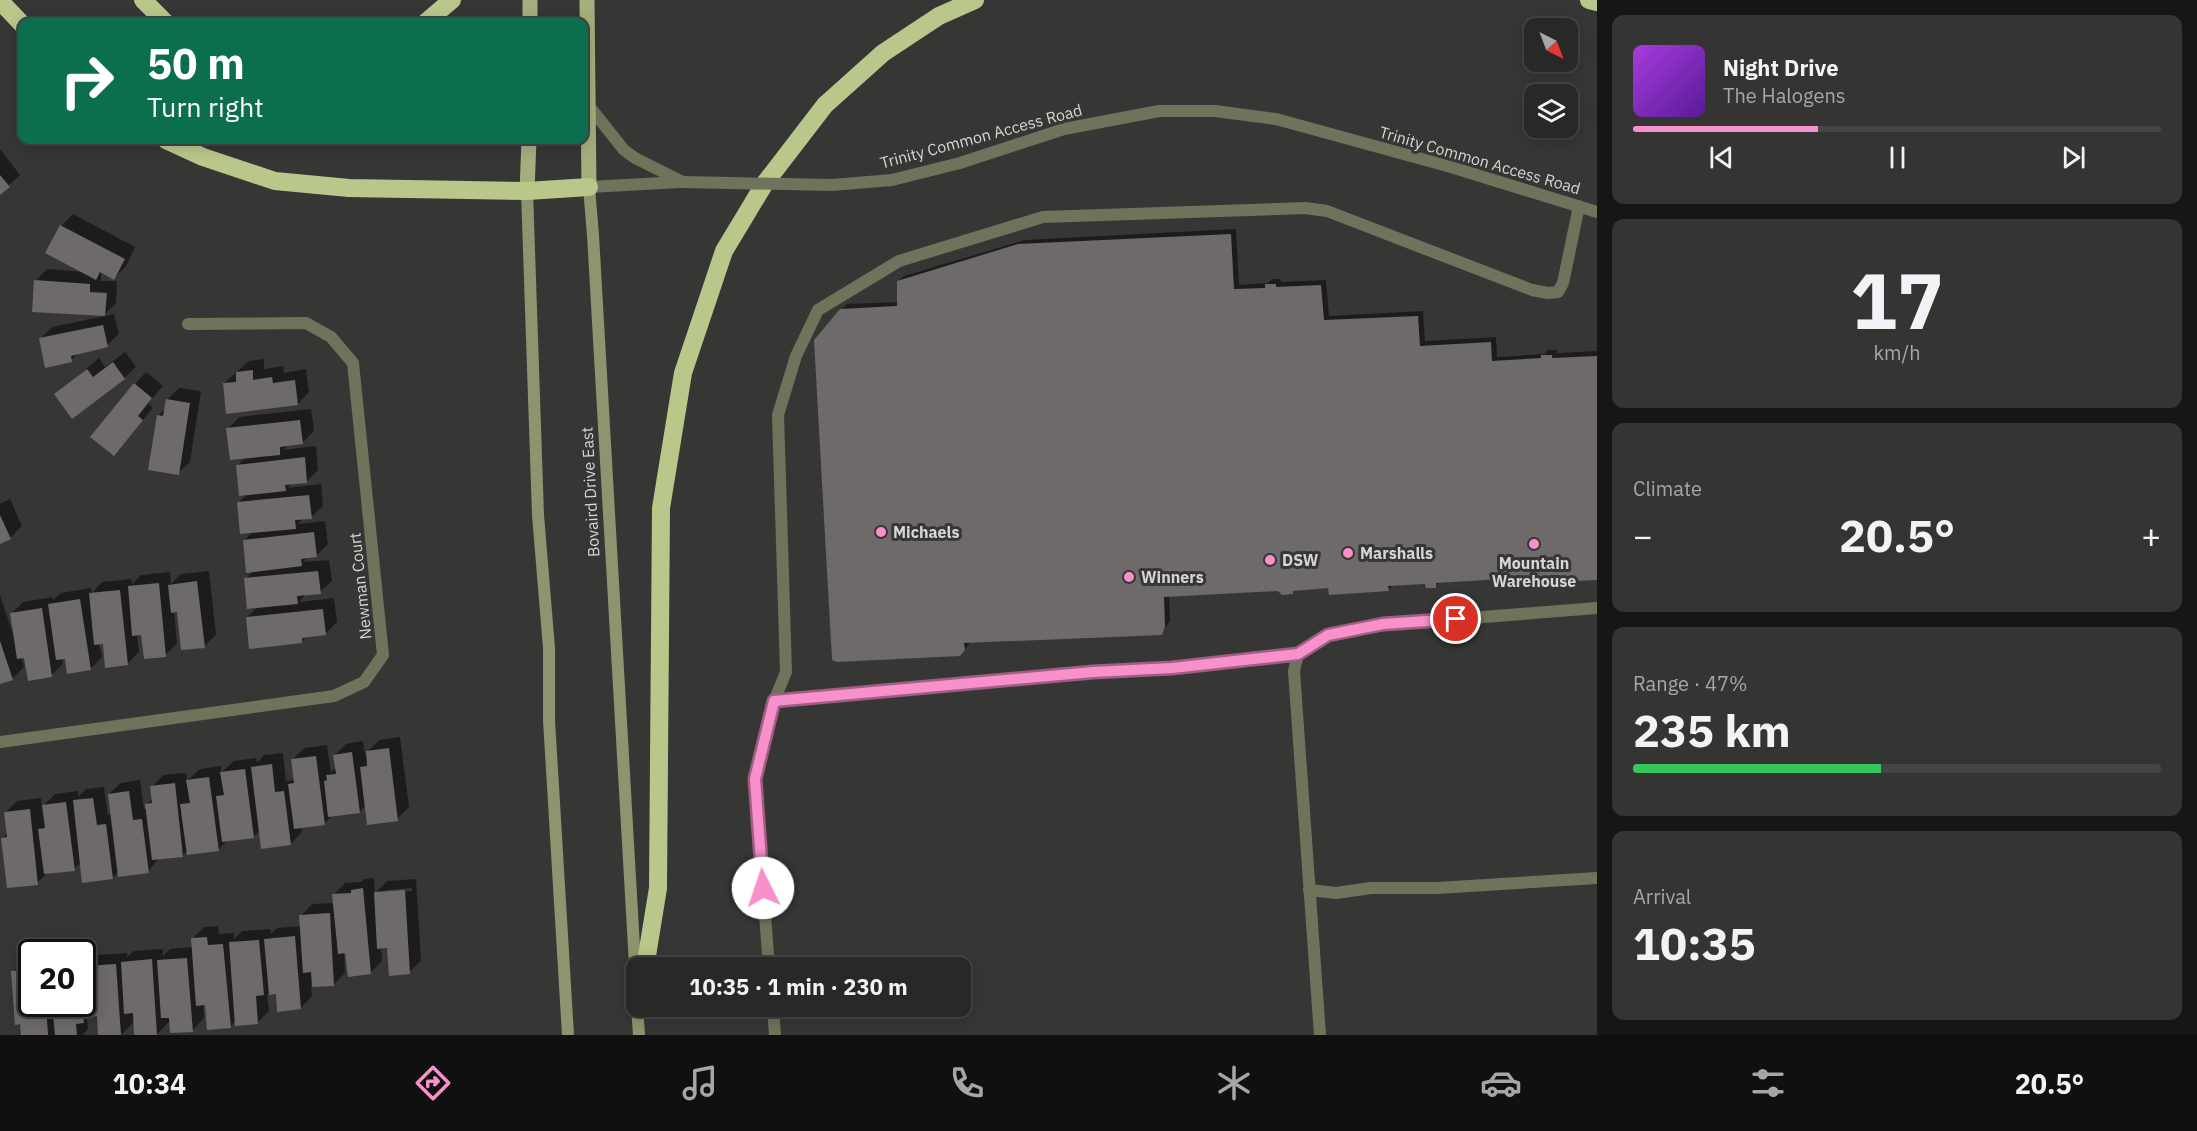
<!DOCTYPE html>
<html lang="en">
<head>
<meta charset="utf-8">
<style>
  body { margin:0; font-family:"IBM Plex Sans",sans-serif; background:#343533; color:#f1f3f6; height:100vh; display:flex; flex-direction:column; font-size:22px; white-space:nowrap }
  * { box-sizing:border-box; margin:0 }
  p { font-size:20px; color:#a5a6a7 }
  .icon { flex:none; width:33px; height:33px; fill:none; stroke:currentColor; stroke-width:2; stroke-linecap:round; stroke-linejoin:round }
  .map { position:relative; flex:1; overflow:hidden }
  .sheet { display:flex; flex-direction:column; gap:15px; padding:15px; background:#161715; width:600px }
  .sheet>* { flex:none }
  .banner { position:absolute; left:18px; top:18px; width:570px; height:126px; border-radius:12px; box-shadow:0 3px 15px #0003,0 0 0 2px #444544; background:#0b6e4f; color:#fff; overflow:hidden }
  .needle { width:39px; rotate:138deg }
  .tools { position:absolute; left:1524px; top:18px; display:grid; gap:12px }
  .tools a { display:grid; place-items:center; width:54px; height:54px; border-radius:12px; background:#282927; box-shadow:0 3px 15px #0003,0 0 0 2px #444544; font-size:30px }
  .speed { position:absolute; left:18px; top:939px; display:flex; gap:12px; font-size:30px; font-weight:700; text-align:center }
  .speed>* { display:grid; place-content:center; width:78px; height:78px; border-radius:50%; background:#282927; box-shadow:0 3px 15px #0003,0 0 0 2px #444544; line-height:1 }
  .speed .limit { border:3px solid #111; border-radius:9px; background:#fff; color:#111 }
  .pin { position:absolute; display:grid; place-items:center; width:51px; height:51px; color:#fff; margin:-26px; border:3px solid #fff; border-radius:50%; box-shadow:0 2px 6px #0007 }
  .me { position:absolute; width:66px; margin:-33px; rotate:356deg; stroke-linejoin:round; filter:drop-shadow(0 0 4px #0008) }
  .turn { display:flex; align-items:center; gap:21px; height:126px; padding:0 30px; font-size:27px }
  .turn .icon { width:78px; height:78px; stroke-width:2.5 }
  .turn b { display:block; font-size:42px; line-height:51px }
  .big { font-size:45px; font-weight:700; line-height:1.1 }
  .sheet .widget { flex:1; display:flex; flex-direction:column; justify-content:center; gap:9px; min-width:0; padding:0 21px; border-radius:12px; background:#343533 }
  .sheet .dial { align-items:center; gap:0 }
  .dial b { font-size:78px; line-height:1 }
  .song { display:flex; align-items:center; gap:18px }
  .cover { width:72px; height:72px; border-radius:9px; background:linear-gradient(135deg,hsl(280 70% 55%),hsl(270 70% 35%)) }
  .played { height:6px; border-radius:3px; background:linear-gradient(90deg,#f890cc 35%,#444544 35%) }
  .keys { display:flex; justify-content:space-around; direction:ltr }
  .heat { display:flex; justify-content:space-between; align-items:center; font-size:33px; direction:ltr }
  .charge { height:9px; border-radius:4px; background:linear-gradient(90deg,#34c759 47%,#444544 0) }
  .trip { position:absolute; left:626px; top:957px; width:345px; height:60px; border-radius:12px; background:#282927; box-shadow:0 3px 15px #0003,0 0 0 2px #444544; font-weight:700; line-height:60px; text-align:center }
  .menu { display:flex; height:96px; justify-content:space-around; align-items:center; background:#101010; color:#a5a6a7 }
  .menu .icon { width:42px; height:42px }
  .menu .current { color:#f890cc }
  .menu b { font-size:27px; color:#f1f3f6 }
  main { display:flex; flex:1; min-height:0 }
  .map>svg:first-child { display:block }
  .shadow { fill:#0007; fill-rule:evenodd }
  .building { fill:#6e6a6c }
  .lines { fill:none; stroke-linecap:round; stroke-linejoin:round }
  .service { stroke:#6e735c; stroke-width:12 }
  .minor { stroke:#6e735c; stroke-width:12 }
  .secondary { stroke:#8c956f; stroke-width:12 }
  .primary { stroke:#a4af7e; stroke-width:15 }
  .motorway { stroke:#b9c78b; stroke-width:18 }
  .service-bridge { stroke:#6e735c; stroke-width:12 }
  .route-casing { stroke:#a15e85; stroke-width:15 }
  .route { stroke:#f890cc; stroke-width:10 }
  .poi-dot { fill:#f890cc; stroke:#363734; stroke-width:2 }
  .labels { text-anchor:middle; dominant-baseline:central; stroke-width:6; stroke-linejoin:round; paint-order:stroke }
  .street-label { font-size:16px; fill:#d5d6d4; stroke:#363734 }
  .poi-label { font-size:16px; font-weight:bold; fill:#d5d6d4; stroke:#363734; text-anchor:start }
</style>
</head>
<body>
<main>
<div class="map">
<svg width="1597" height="1035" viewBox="0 0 1597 1035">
  <rect width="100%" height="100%" fill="#363734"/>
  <!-- shadow -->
  <g class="shadow">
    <path d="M0,149l20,26 -20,18z"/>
    <path d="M73,214l62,33 -9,19 -12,12 -13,-7v10h16l-1,22 -12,12 -69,-34 12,-12 37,3 -23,-46z"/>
    <path d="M1236,229l3,56 29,-2 4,-4h9v3l45,-2 3,36 94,-5 2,30 71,-4 1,20 47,-3 4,-4h9v3l40,-2v227l-46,-3 -110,6 -6,5 -9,-4 -32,2 -6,6 -59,-3 -33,2 -4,4 -13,-3 -110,5 1,26 -9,13 -192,7v3l-9,11 -123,5 -5,-3 -16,-317 25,-30 6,-6 52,-2 -1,-21 6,-5 121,-36z"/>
    <path d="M114,314l5,20 -12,11 -28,8 -8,7 -31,-21 12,-12z"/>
    <path d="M125,352l11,15 -12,11 -68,16 43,-36 6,9z"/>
    <path d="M264,359v10l19,-3 1,7 22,-4 3,23 -11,12 -74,-21 25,-22z"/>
    <path d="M146,372l17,14 -15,17 5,5 -39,46 21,-70z"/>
    <path d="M179,388l22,3 -11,71 -12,11 -20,-57 8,-8 1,-8z"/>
    <path d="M311,409l3,22 -12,12 -13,1 -6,6 33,-4 2,24 -11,11 -15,2 -5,5 34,-4 2,22 -12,11 -7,1 -6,6 27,-3 3,23 -12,12 -7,1 -6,5 26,-2 3,21 -12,11 -14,2 -7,8 35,-4 3,24 -12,12 -18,2 -5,5 -55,-24 11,-10 -12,-28 8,-9 -10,-29 9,-10 -15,-28 9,-9 -9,-29 8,-8 -18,-28 11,-12z"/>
    <path d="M10,499l12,27 -12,12 -10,4v-38z"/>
    <path d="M209,571l7,64 -12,11 -26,-35h-4l3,33 -12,11 -22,-21h-6l2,18 -12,12 -23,-22 -5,1 3,14 -12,12 -24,-12 -4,1 1,6 -12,11 -25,-19 -5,1 3,10 -12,12 -12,4v-88l13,39 -1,-21 11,-11 30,-5v3l8,-7 30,-5 1,5 10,-11 29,-3 1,5 9,-9 29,-3 1,12 10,-10z"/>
    <path d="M400,737l9,70 -12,12 -31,-14 -6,6 -27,4 -9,9 -23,3 1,5 -12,12 -30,-14 -7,7 -25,3 -10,10h-30l-5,5 -24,3 -11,14 -29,-1 -6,6 -32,-15 -7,7 -26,3 -11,11 -34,-45 5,-6 -2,-20 11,-11 24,-3 1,9 13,-13 23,-3v6l8,-8 18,-2 4,28 4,-1 -3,-20 12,-11 19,-3 4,29h3v-5l6,-6 -1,-11 11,-12 23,-2 1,8 13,-12 21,-3v7l13,-12 22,-3 1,5 7,-8 19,-2 3,28 8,-1 -2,-20 12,-12 23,-3 4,28 5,-6 -1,-12 11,-11 17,-3 2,13 14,-14z"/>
    <path d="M374,878l1,15 12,-12 29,-2 5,82 -12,11 -20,-26 -8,1 1,14 -12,12 -23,-21h-3l1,21 -11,11 -23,1 1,11 -11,12 -24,-15 -10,1 2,17 -12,12 -21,-3 -6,7 -24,-24 -3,1 1,14 -11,12 -22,-10 -14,14 -21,1 -1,-14 -14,14h-21l-1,-20 -12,2 1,12 -6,6h-59l-10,-64 11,-11 8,-1v45h50v-52h-23l2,-2 29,-2 1,14 7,-7 29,-2v4l7,-6 29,-2v7l7,-7 23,-2 -1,-8 12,-12 14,-1 1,8 15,-1v6l8,-8 28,-2 1,5 6,-6 25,-2 -1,-10 11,-12 22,-1 -1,-8 12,-12 16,-1 3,-3zM412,888v3l-27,2v-3z"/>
  </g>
  <!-- building -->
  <g class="building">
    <path d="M0,175l10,12 -10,8z"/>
    <path d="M60,225l65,34 -11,21 -14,-8 -4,8 -51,-27z"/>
    <path d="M1231,234l3,55 31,-1v-4h11v3l45,-2 3,35 94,-4 2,30 71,-4 1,19 49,-3v-3h11v3l45,-2v224l-46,2 -1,-6 -114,7v5h-10l-1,-4 -37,2 1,5 -60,4 -1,-7 -35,3v3l-11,1 -4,-4 -114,6 1,30 -3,8 -198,8 1,7 -5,6 -123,6 -5,-2 -18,-320 26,-31 57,-3v-25l121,-37z"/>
    <path d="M34,280l56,4v8l17,1 -2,23 -73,-4z"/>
    <path d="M103,325l5,22 -37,9 1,6 -27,6 -6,-30z"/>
    <path d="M113,362l12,17 -53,40 -18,-25 33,-25 6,8z"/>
    <path d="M253,370v10l19,-3 1,6 22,-3 3,25 -72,9 -3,-31 13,-1v-10z"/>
    <path d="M134,383l18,15 -14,18 5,4 -29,36 -24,-19z"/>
    <path d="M166,399l24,4 -11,72 -31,-5 9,-55 6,1z"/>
    <path d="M300,420l3,24 -23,3v8l-50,5 -4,-32z"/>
    <path d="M305,457l2,26 -22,2 1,6 -47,5 -3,-31z"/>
    <path d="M309,495l3,24 -17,1 1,9 -56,5 -3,-32z"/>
    <path d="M0,515l11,24 -11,5z"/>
    <path d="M314,532l3,25 -16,2 1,7 -56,7 -3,-33z"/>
    <path d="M318,571l3,23 -24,2 1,8 -51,5 -3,-31z"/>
    <path d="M197,581l8,67 -24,2 -4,-38 -6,1 -3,-28z"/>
    <path d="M159,583l7,74 -22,2 -3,-24 -9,1 -4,-50z"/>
    <path d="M120,590l8,75 -23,3 -2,-24 -9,1 -5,-52z"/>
    <path d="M80,599l11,71 -24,4 -2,-15 -9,1 -8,-56z"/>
    <path d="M42,608l10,69 -24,4 -4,-23 -7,1 -7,-46z"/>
    <path d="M323,609l3,26 -24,3v5l-53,6 -3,-32z"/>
    <path d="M0,641l13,39 -13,4z"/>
    <path d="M389,748l9,73 -31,4 -7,-58 7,-1 -1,-15z"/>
    <path d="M352,752l8,61 -32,4 -4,-36 3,-1 -1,-5 10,-1 -3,-19z"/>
    <path d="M316,756l9,69 -31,4 -6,-45 6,-1 -3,-24z"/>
    <path d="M272,764l3,28 9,-1 7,54 -30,4 -10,-82z"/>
    <path d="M245,769l9,69 -32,4 -6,-46 8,-1 -4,-23z"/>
    <path d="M209,777l10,74 -32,4 -7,-51 10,-1 -4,-23z"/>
    <path d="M175,783l8,74 -31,3 -7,-56 7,-1 -2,-17z"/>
    <path d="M129,791l4,29 9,-1 7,54 -31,4 -10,-83z"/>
    <path d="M93,798l4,27 9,-1 7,55 -31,4 -9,-83z"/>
    <path d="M66,802l9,69 -31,3 -6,-45 7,-1 -3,-23z"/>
    <path d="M30,809l8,76 -31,3 -6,-50 6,-1 -3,-25z"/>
    <path d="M363,888l8,86 -23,3 -3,-24 -7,1 -6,-60 19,-1v-3z"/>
    <path d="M405,890l5,84 -21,2 -2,-28 -10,1 -3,-57z"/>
    <path d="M330,913l4,73 -22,1 -1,-15 -8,1 -4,-58z"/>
    <path d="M295,936l6,73 -24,3 -1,-18 -7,1 -5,-56z"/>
    <path d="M207,937l1,8 15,-1 8,84 -24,2 -2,-25 -9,1 -5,-68z"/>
    <path d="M259,940l5,55 -8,1 2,28 -23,2 -6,-84z"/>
    <path d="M187,958l6,74 -23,1 -1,-15h-8l-4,-58z"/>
    <path d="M152,959l5,76h-23l-1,-22 -9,1 -3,-52z"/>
    <path d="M116,964l5,71h-23l-1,-19 -8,1 -4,-51z"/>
    <path d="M32,969v35h14l2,31h-27l-1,-11 -5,1 -4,-54z"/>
    <path d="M52,1004h30l2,19 -8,1 1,11h-22z"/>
  </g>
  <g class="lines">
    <!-- service -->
    <g class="service">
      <path d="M589,106l35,44 11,8 48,24"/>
      <path d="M832,185l60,-5 68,-17 104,-34 95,-18h56l61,8 175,48 146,45"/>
      <path d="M589,187l91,-5"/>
      <path d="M1298,654l-4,17 26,364"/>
      <path d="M774,701l12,-29 -8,-257 18,-59 22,-46 81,-49 144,-44 262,-9 22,3 205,79 16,3 10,-1 5,-9 16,-77"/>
      <path d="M1309,890l27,3 35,-5h66l160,-10"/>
      <path d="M769,968l-14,-189 19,-78 319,-29 79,-5 126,-13 30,-19 55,-10 214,-17"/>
      <path d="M773,1006l2,29"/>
    </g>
    <!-- minor -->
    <path class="minor" d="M0,742l334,-46 30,-14 19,-27 -30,-292 -22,-26 -25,-14 -118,1"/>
    <!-- secondary -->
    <g class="secondary">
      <path d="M589,187l4,48 43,747"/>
      <path d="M527,191l11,324 11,133v72l19,315"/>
      <path d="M637,1006l2,29"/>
    </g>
    <!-- primary -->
    <g class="primary">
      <path d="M530,0v22"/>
      <path d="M587,0l2,187"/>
      <path d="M527,191l2,-51"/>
    </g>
    <!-- motorway -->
    <g class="motorway">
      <path d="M143,0l22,22"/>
      <path d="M1589,0l8,2"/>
      <path d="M0,1l22,23"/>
      <path d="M426,22l26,-22"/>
      <path d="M166,140l37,17 72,24 74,7 178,3 62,-4"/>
      <path d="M645,968l13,-80 3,-380 22,-135 41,-122 41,-68 60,-78 58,-52 56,-37 36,-16"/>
      <path d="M638,1010v-4"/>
    </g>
    <!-- service-bridge -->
    <path class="service-bridge" d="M683,182l149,3"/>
  </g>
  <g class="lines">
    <defs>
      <path id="route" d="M763,888l-8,-109 19,-78 319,-29 79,-4 126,-14 30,-19 55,-11 73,-5"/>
    </defs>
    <!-- route casing -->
    <use href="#route" class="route-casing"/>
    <!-- route -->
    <use href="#route" class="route"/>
  </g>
  <!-- markers -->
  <g class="poi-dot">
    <circle cx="881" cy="532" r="6"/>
    <circle cx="1534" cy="544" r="6"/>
    <circle cx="1348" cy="553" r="6"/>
    <circle cx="1270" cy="560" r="6"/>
    <circle cx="1129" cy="577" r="6"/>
  </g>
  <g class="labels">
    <!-- street labels -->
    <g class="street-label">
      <text transform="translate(981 136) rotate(-15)">Trinity Common Access Road</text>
      <text transform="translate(1480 160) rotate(16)">Trinity Common Access Road</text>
      <text transform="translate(590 492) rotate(-93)">Bovaird Drive East</text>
      <text transform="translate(360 586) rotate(-96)">Newman Court</text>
    </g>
    <!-- poi labels -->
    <g class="poi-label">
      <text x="893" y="532">Michaels</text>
      <text x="1360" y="553">Marshalls</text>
      <text x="1282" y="560">DSW</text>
      <text x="1534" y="563" text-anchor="middle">Mountain<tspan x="1534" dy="18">Warehouse</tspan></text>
      <text x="1141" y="577">Winners</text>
    </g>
  </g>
</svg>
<div class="tools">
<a><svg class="needle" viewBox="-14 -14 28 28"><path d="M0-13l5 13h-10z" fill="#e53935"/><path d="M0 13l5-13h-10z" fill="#a5a6a7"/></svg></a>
<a><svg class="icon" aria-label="layers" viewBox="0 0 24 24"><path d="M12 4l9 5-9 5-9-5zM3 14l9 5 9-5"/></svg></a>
</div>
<div class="speed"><div class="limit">20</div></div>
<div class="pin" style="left:1456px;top:619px;background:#d93025"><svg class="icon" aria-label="arrive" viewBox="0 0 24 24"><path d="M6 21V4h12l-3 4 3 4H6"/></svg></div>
<svg class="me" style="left:763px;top:888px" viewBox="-20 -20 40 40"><circle r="19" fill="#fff"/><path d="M0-13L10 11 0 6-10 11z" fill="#f890cc"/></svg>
<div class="trip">10:35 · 1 min · 230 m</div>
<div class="banner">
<div class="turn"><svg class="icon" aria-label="right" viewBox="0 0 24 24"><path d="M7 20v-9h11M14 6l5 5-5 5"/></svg><div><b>50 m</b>Turn right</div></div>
</div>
</div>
<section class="sheet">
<div class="widget">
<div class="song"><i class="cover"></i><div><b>Night Drive</b><p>The Halogens</p></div></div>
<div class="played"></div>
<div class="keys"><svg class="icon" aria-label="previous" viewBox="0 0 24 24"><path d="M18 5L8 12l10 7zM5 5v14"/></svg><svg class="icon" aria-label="pause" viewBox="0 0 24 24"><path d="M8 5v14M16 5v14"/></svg><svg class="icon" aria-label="next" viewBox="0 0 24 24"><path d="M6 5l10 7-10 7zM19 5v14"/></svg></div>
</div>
<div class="widget dial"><b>17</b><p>km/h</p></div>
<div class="widget"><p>Climate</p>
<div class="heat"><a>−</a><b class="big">20.5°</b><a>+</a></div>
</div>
<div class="widget"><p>Range · 47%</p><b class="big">235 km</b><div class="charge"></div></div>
<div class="widget"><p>Arrival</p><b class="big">10:35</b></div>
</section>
</main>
<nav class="menu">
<b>10:34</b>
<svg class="icon current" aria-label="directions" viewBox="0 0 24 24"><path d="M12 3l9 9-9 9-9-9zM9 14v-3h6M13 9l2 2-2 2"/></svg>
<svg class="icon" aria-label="music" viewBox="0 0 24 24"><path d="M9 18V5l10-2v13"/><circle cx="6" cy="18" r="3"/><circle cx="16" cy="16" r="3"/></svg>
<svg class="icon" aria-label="phone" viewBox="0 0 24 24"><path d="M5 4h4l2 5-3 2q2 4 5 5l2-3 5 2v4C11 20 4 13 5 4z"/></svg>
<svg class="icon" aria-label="climate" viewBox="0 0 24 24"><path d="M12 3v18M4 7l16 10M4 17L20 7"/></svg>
<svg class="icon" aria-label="car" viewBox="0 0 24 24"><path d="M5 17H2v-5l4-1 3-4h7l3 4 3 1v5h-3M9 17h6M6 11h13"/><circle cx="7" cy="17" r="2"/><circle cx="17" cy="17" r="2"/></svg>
<svg class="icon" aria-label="filters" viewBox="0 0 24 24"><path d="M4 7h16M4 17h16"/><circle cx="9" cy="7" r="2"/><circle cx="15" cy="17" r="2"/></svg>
<b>20.5°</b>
</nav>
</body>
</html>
